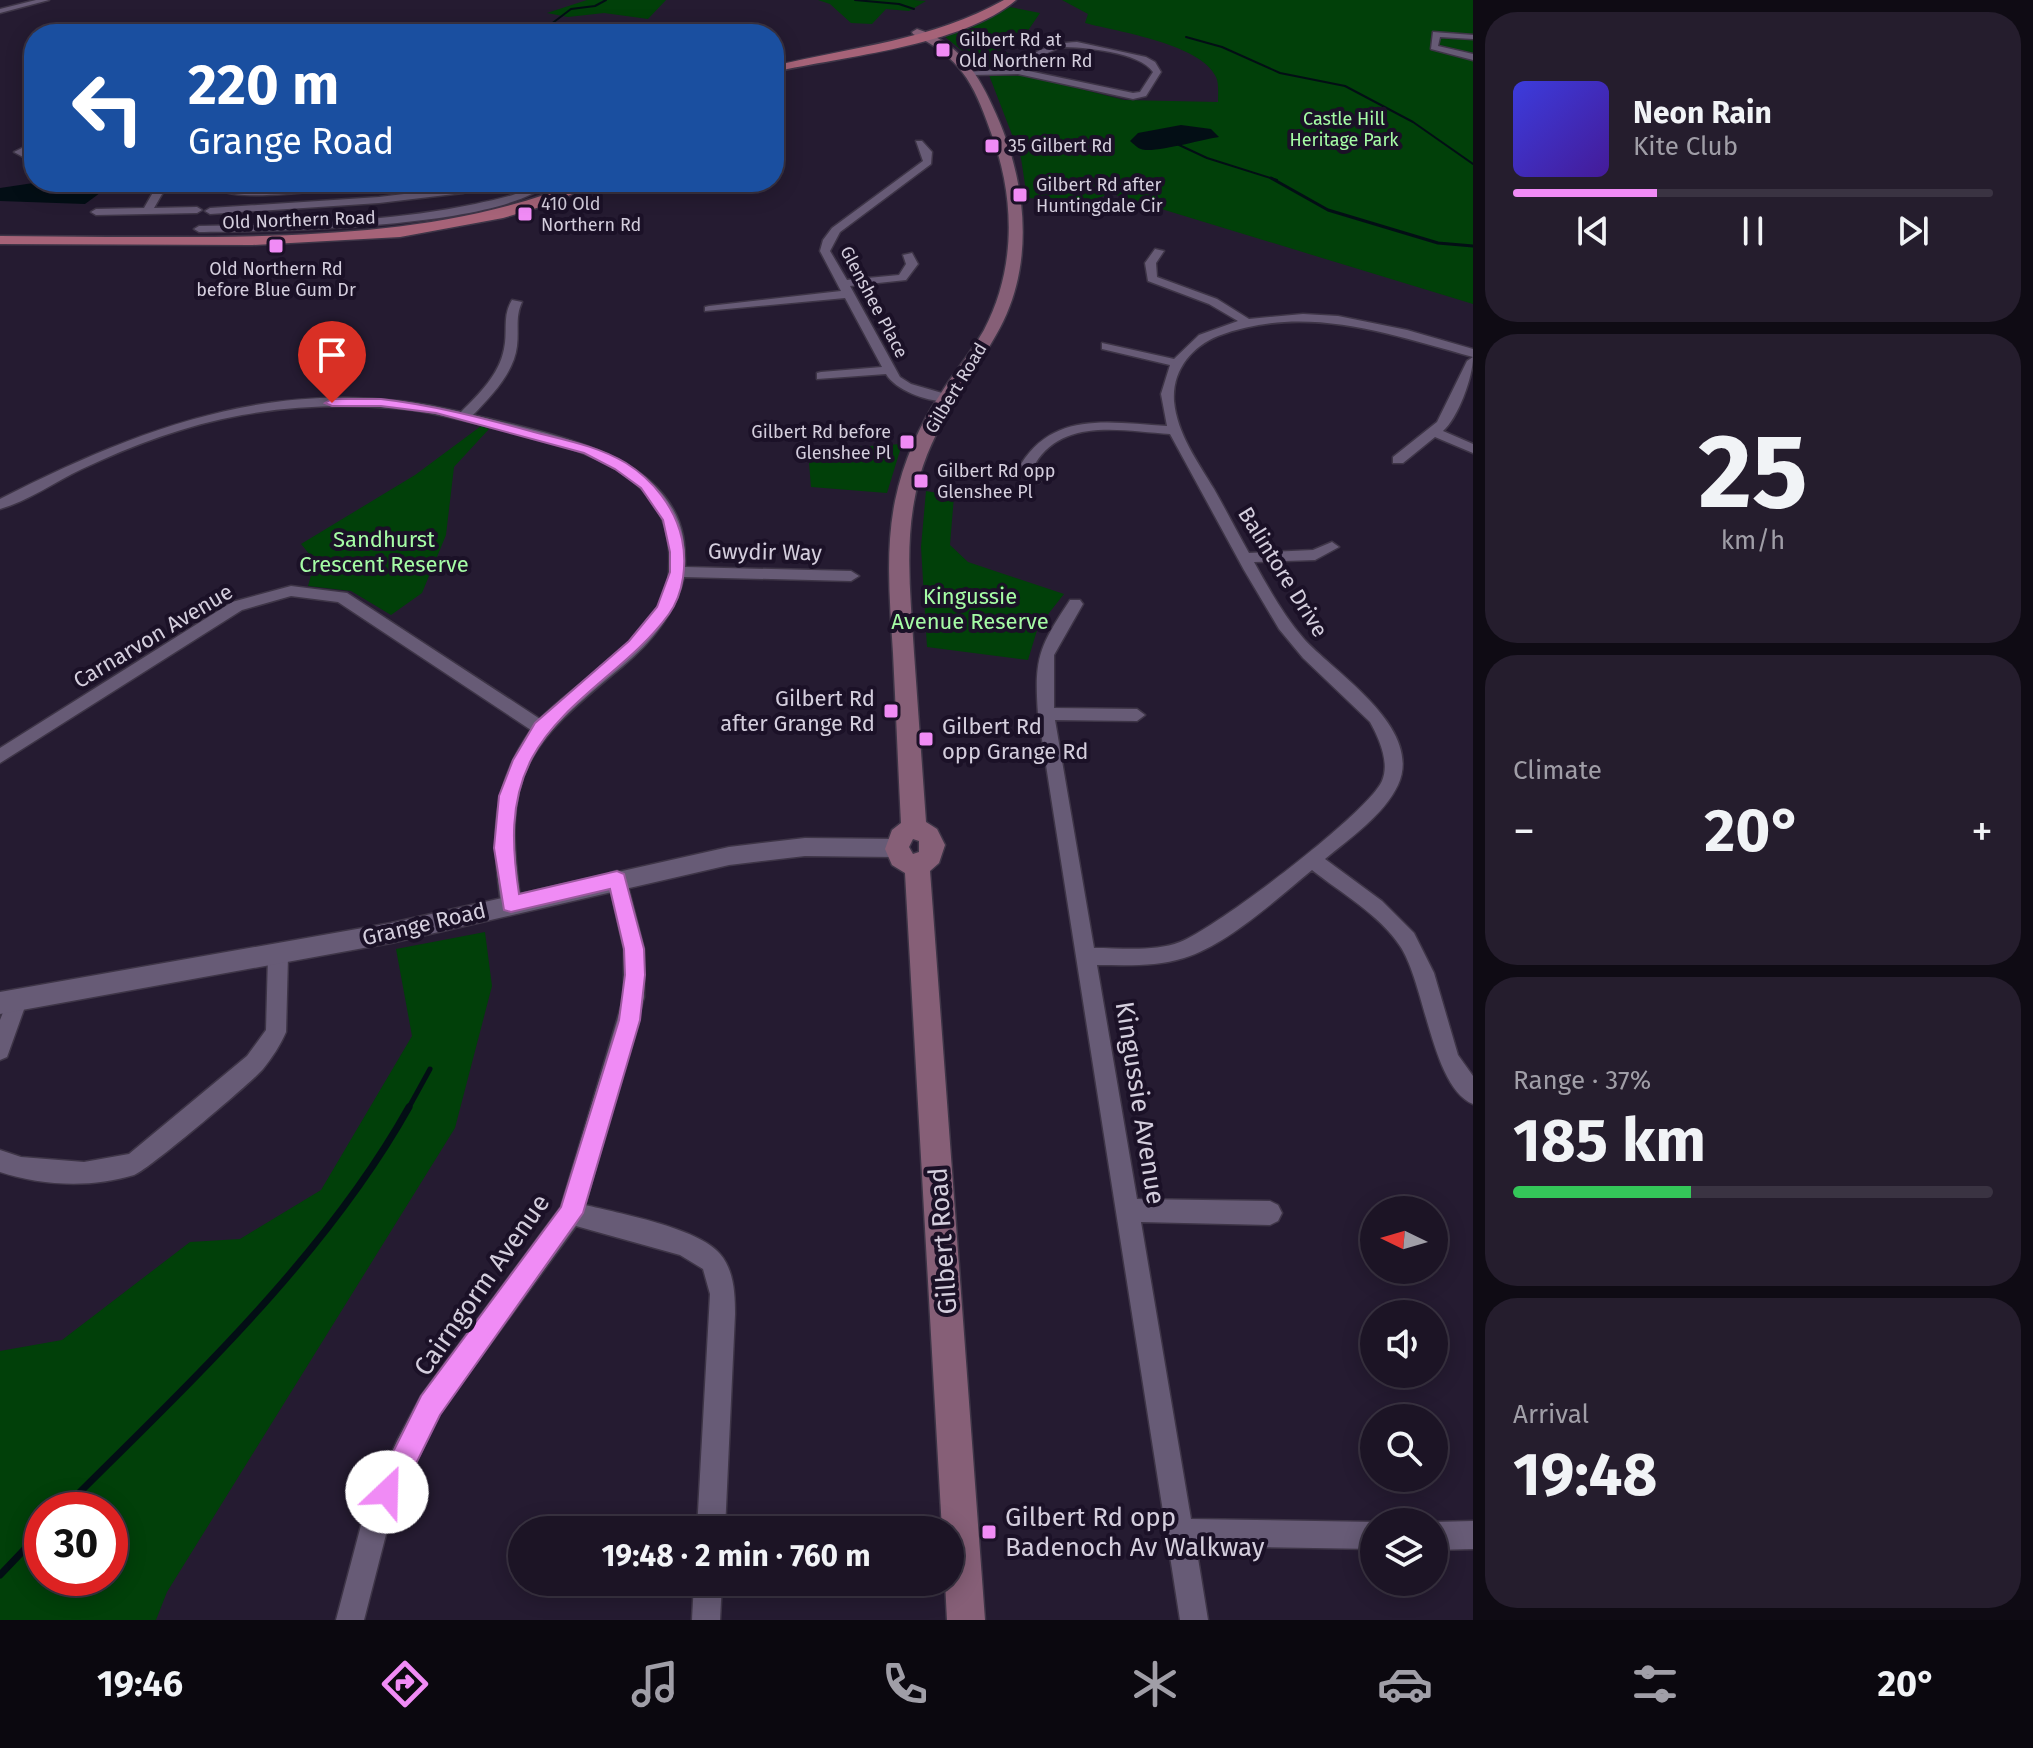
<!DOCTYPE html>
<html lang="en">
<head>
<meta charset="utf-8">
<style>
  body { margin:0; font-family:"Fira Sans",sans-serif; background:#251d2d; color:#f1f3f6; height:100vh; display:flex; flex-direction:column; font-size:30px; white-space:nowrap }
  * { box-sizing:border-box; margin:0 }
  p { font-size:26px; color:#a09ea7 }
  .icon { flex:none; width:44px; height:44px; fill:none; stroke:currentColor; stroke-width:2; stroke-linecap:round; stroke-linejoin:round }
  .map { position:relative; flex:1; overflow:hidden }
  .details { display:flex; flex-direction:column; gap:12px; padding:12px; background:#0f0b14; width:560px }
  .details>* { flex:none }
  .hud { position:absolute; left:24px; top:24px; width:760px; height:168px; border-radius:32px; box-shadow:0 4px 20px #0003,0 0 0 2px #3a3342; background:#1a4fa0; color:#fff; overflow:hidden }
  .needle { width:52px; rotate:275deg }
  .fabs { position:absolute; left:1360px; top:1196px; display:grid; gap:16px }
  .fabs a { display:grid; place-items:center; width:88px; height:88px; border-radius:50%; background:#1c1425; box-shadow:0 4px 20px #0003,0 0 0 2px #3a3342; font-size:40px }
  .speed { position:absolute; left:24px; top:1492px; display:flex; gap:16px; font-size:40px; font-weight:700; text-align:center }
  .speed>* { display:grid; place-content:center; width:104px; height:104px; border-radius:50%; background:#1c1425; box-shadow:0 4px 20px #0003,0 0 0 2px #3a3342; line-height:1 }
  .speed .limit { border:12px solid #d22; background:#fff; color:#111 }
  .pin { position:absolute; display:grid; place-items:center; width:68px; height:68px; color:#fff; margin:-82px -34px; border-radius:50% 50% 50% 0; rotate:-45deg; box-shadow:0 0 8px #0007 }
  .pin .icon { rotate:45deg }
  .me { position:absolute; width:88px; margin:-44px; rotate:24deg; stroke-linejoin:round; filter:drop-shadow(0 0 6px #0008) }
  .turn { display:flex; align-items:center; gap:28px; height:168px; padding:0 32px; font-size:36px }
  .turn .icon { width:104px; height:104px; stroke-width:2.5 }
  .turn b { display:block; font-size:56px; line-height:68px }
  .big { font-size:60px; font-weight:700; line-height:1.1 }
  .details .widget { flex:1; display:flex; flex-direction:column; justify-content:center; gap:12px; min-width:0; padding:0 28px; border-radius:32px; background:#251d2d }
  .details .dial { align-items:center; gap:0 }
  .dial b { font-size:104px; line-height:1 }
  .song { display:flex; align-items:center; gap:24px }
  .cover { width:96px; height:96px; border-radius:12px; background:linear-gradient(135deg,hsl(240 70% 55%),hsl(260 70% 35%)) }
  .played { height:8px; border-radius:4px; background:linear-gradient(90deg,#f08bf5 30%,#3a3342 30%) }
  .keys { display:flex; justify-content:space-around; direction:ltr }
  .heat { display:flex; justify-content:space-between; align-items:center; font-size:44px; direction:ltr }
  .charge { height:12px; border-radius:6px; background:linear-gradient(90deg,#34c759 37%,#3a3342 0) }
  .trip { position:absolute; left:508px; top:1516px; width:456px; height:80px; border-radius:40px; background:#1c1425; box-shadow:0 4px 20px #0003,0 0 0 2px #3a3342; font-weight:700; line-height:80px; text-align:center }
  .tabs { display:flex; height:128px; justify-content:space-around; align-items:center; background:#0b080f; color:#a09ea7 }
  .tabs .icon { width:56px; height:56px }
  .tabs .selected { color:#f08bf5 }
  .tabs b { font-size:36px; color:#f1f3f6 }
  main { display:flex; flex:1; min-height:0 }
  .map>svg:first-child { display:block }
  .green { fill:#014009; fill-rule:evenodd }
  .water { fill:#030e15 }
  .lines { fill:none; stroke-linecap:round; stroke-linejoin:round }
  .stream-far3 { stroke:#030e15; stroke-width:2 }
  .stream-far2 { stroke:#030e15; stroke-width:3 }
  .stream-far1 { stroke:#030e15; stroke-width:5 }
  .stream { stroke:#030e15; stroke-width:7 }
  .minor-casing { stroke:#3e3547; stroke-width:3 }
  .tertiary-casing { stroke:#3e3547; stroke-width:3 }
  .secondary-casing { stroke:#3e3547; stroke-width:3 }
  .primary-casing { stroke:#3e3547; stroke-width:3 }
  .minor { fill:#675b76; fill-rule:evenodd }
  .tertiary { fill:#675b76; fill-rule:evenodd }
  .secondary { fill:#865f77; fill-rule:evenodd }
  .primary { fill:#a66378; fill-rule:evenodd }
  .route { fill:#f08bf5; stroke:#9c5a9f; stroke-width:2 }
  .poi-dot { fill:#f08bf5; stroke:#1b1127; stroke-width:3 }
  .labels { text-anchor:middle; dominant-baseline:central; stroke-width:8; stroke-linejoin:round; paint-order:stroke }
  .far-poi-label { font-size:18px; fill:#d4cedd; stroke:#1b1127; text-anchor:start }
  .far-park-label { font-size:18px; fill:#a5fca5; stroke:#1b1127 }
  .far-street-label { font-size:18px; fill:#d4cedd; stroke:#1b1127 }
  .park-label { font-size:22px; fill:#a5fca5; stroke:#1b1127 }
  .street-label { font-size:22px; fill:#d4cedd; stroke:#1b1127 }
  .poi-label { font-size:22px; fill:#d4cedd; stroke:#1b1127; text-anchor:end }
  .near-street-label { font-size:26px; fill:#d4cedd; stroke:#1b1127 }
  .near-poi-label { font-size:26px; fill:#d4cedd; stroke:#1b1127; text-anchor:start }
</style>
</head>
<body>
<main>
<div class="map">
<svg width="1473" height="1620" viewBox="0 0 1473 1620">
  <rect width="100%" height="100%" fill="#251b31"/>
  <!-- green -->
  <g class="green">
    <path d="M587,0h79l-18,19 -44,-6 -36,4 -21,-4z"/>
    <path d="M818,0h96l12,1 -17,10 -23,-2 -14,15 -21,-1 -21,-19z"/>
    <path d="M1062,0h411v304l-364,-111c-20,14 -59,6 -82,5l-6,-40 -32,-83 41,1 94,24 94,2c0,-8 1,-19 -2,-25 -15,-33 -97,-45 -131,-54l3,-9z"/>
    <path d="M1010,7l30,6 -13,19 -33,6 -7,5 33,16 -14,7 -23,2 -39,-32z"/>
    <path d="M481,426l8,3 -35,38 -8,68 -24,58 -31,22 -40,-24 -43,-5 7,-25 -14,-17 114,-69z"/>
    <path d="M902,444l-15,49 -76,-6 -3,-37z"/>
    <path d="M926,491l28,5 -4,49 18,17 96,32 -26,33 -10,33 -101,-13 -6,-100z"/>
    <path d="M485,932l7,54 -37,142 -288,464 -11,28h-156v-269l62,-11 128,-98 50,-3 81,-49 91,-154 -16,-87zM42,1510h68v68h-68z"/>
  </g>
  <!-- water -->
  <g class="water">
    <path d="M1181,125l30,4 8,8c-15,2 -67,17 -78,12 -4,-1 -7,-5 -11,-8l8,-8z"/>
    <path d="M40,182h75l-30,22 -85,-3v-13z"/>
  </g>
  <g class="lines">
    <!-- stream-far3 -->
    <g class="stream-far3">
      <path d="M855,0l44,4 15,5"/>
      <path d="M538,34l33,-25 24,-3 11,-6"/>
      <path d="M1186,37l36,10 58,26 65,13 68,36 60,42"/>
      <path d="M1177,144l30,14 70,22"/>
    </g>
    <!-- stream-far2 -->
    <path class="stream-far2" d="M1271,178l57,32 110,33 35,3"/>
    <!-- stream-far1 -->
    <path class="stream-far1" d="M408,1109l22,-40"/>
    <!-- stream -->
    <g class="stream">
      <path d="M62,1510c122,-122 262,-251 347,-403"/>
      <path d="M0,1575l42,-44"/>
    </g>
    <defs>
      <g id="minor">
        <path d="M36,0h13l-49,13v-4z"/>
        <path d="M1433,32l40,3v4l-33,-2 -2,9 35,8v6l-42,-11z"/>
        <path d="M1077,42l69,15 9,5 6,10 -15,24 -13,3 -115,-25 -45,1 -4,-3 47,-4c18,-18 35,-25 61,-26zM1061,47c22,0 79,5 92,25l-13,20 -7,1 -109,-23 10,-11z"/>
        <path d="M916,141h6l10,11 -1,12 -91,68 -10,19 17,29 52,-5 7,-11 -3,-9 9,-2 6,11 -12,16 -56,6 50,91 11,7 38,11v6c-19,2 -53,-10 -63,-27l-69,5v-6l4,-1 61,-5 -37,-69 -140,13v-4l4,-1 132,-15 -21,-40 3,-11 9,-12 91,-67z"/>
        <path d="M34,142v7l-8,3 8,4v7l-20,-11z"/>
        <path d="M159,182h10l-15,26 43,-1 5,3 -5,3 -101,2 -5,-3 5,-3 48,-1z"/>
        <path d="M336,182h40l-5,3c-30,3 -129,18 -151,5l5,-3 30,2z"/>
        <path d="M480,182h16l-33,11 -84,10 -169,11 -5,-3 5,-3 169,-11 83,-10z"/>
        <path d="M538,182h11c-45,47 -280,49 -350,50l-5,-3 5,-3c92,-2 185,-3 276,-22 21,-5 46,-8 63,-22z"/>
        <path d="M1155,249l9,2 -8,12 1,14 60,22 32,20 54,-5 35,2 69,14 66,19v8c-85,-23 -168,-54 -255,-21 -27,11 -46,35 -44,65 3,33 24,61 40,88 12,21 23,43 35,64l64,-3 19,-8 7,5 -24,13 -61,2c15,27 30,54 50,77 32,35 120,89 94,146 -14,30 -49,54 -73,74l57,42 32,32 20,40 24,82 15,21v28c-41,-16 -48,-121 -73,-158 -20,-31 -59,-53 -88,-76 -35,29 -85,75 -128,88 -28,9 -58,7 -87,7l40,234 133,2 8,4 4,8 -4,8 -8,4 -129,-3 50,297 185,3 -2,27 -178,-3 12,74h-28l-142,-906c-4,-56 1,-67 32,-114h10l3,4 -29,51v53l83,1 8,6 -8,6 -82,-1 39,228c28,0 60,4 86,-6 35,-13 188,-129 202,-161 8,-18 -3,-43 -12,-59l-67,-64 -24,-29 -35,-59 -74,-136c-47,-3 -107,-17 -135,30l6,16 -2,3h-10l-8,-19c34,-54 91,-41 146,-38l-6,-32 9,-29 -68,-16v-6l72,16 25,-24 39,-14 -29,-17 -61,-23 -3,-18z"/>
        <path d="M512,300l10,2c-7,15 -3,28 -5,44 -3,27 -26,50 -44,69 69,17 194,37 210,121 2,10 2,21 2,31l166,4 8,5 -8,5 -167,-4c-9,37 -32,65 -61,89 -98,81 -122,106 -102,238l-3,6 -7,2 -7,-2 -3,-6c-9,-67 -11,-116 30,-174l-193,-128 -47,-6 -49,14 -242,153v-15l232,-146 59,-16 56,7 193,126c39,-40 101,-70 124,-123 6,-15 6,-31 5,-47 -5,-86 -115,-107 -182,-123 -31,-7 -62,-16 -94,-18 -51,-4 -102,-2 -151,7 -56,10 -109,30 -160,54 -27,13 -54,32 -82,40v-10c149,-76 292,-128 461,-87 18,-18 38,-37 43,-63 4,-17 -2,-33 8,-49z"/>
        <path d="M1473,357c0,20 -15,61 -30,74l30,13v9l-38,-16 -32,26h-10v-6l44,-35 30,-61z"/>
        <path d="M617,871l7,2 2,6 18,70v48l-59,208c33,8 114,23 135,49 14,16 15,40 15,60l-10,216h-28l13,-236 -7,-25 -23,-14 -104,-29 -137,188 -48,101 -27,105h-28l28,-106 33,-73 24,-45 140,-189 63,-210v-48l-16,-70 2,-6z"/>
        <path d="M278,947l7,3 3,6 -2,76c-5,12 -14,26 -23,37 -11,13 -116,102 -129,106 -42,13 -92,11 -134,-3v-22l21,7 63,5 45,-8 118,-98 19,-26 2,-74 3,-6z"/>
        <path d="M17,992l7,3 3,6 -20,56 -7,3v-40l10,-25z"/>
        <path d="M1473,1521v28l-39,1v-28z"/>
        <path d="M694,1582h28l-2,38h-28z"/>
      </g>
      <path id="tertiary" d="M805,838l90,1 8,3 3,6 -3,6 -8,3 -90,-1 -76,9 -338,78 -391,71v-22l391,-69 338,-76z"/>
      <path id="secondary" d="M917,29c43,14 62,46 79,85 31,69 40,153 0,221 -33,58 -70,97 -82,167 -9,49 -3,101 0,151 4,56 8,113 12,169l11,7 8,16 -6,18 -9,8 55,749h-38l-2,-38h5v-52h-8l-37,-657 -13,-8 -7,-16 7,-19 9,-7c-3,-57 -5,-113 -8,-170 -3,-50 -8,-102 2,-152 8,-39 25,-78 48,-111 13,-20 29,-39 41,-60 33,-63 31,-135 6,-200 -17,-49 -30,-72 -77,-96l-1,-2zM913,839l6,2v11l-6,2 -4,-7z"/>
      <g id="primary">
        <path d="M1004,0h12c-54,46 -172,56 -242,72v-6c78,-19 159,-26 230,-66z"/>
        <path d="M580,182h19l-49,22 -47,14 -103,19 -148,8 -252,-1v-8c71,1 143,1 214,1 126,-2 248,-8 366,-55z"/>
      </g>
    </defs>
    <!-- minor casing -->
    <use href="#minor" class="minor-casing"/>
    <!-- tertiary casing -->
    <use href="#tertiary" class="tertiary-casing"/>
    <!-- secondary casing -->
    <use href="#secondary" class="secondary-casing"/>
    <!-- primary casing -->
    <use href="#primary" class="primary-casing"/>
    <!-- minor -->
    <use href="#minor" class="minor"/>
    <!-- tertiary -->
    <use href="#tertiary" class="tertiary"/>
    <!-- secondary -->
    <use href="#secondary" class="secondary"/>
    <!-- primary -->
    <use href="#primary" class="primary"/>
  </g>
  <!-- route -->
  <path class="route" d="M381,399c52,6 102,19 153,33 31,8 64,14 92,31 27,17 49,44 56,76 5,24 2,54 -13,75 -39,54 -106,86 -137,144 -23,44 -20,89 -13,136l98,-23 7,3 20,75 1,26 -5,45 -57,193 -143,202 -43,87 -10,4 -10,-4 -4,-10 48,-96 140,-189 58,-187 6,-45 -1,-26 -14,-60 -99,23 -7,-2 -10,-62 5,-52 14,-36 22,-37 94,-82 28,-34 13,-35v-20l-7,-32 -22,-32 -26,-19 -31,-16 -148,-40 -55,-7h-49l-7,-3 7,-4z"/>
  <!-- markers -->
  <g class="poi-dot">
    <rect x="935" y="42" width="16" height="16" rx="4"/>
    <rect x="984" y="138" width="16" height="16" rx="4"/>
    <rect x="1012" y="187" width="16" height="16" rx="4"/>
    <rect x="517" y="206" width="16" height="16" rx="4"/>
    <rect x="268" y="238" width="16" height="16" rx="4"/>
    <rect x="899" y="434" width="16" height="16" rx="4"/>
    <rect x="913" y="473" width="16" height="16" rx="4"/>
    <rect x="883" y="703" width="16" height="16" rx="4"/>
    <rect x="918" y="731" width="16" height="16" rx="4"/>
    <rect x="981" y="1524" width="16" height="16" rx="4"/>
  </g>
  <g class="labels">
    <!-- far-poi labels -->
    <g class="far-poi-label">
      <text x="959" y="40">Gilbert Rd at<tspan x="959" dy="21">Old Northern Rd</tspan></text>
      <text x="1008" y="146">35 Gilbert Rd</text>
      <text x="1036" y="185">Gilbert Rd after<tspan x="1036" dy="21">Huntingdale Cir</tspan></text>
      <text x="541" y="204">410 Old<tspan x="541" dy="21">Northern Rd</tspan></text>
      <text x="276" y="269" text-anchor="middle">Old Northern Rd<tspan x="276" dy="21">before Blue Gum Dr</tspan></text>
      <text x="891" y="432" text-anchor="end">Gilbert Rd before<tspan x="891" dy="21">Glenshee Pl</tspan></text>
      <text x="937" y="471">Gilbert Rd opp<tspan x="937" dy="21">Glenshee Pl</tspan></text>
    </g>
    <!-- far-park labels -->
    <g class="far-park-label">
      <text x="1344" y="119">Castle Hill<tspan x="1344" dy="21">Heritage Park</tspan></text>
    </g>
    <!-- far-street labels -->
    <g class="far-street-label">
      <text transform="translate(299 220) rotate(-2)">Old Northern Road</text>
      <text transform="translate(874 302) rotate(62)">Glenshee Place</text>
      <text transform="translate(956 388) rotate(-59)">Gilbert Road</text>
    </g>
    <!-- park labels -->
    <g class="park-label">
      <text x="384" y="539">Sandhurst<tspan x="384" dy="25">Crescent Reserve</tspan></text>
      <text x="970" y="596">Kingussie<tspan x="970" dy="25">Avenue Reserve</tspan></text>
    </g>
    <!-- street labels -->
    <g class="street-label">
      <text transform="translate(765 552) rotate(1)">Gwydir Way</text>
      <text transform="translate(1283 572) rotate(58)">Balintore Drive</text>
      <text transform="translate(153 636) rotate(-31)">Carnarvon Avenue</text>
      <text transform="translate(424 924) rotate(-13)">Grange Road</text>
    </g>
    <!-- poi labels -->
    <g class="poi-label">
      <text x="875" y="698">Gilbert Rd<tspan x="875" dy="25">after Grange Rd</tspan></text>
      <text x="942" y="726" text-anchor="start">Gilbert Rd<tspan x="942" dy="25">opp Grange Rd</tspan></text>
    </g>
    <!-- near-street labels -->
    <g class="near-street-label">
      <text transform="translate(1140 1103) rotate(81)">Kingussie Avenue</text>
      <text transform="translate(943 1241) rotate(-94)">Gilbert Road</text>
      <text transform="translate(482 1285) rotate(-55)">Cairngorm Avenue</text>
    </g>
    <!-- near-poi labels -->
    <g class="near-poi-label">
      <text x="1005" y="1517">Gilbert Rd opp<tspan x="1005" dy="30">Badenoch Av Walkway</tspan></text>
    </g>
  </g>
</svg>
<div class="fabs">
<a><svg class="needle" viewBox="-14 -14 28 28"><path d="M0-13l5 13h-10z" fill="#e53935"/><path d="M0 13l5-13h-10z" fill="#a09ea7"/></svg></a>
<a><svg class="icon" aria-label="sound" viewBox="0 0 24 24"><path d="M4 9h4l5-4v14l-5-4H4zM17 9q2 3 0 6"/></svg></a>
<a><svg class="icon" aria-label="search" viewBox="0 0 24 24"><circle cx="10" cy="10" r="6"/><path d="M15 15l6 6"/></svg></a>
<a><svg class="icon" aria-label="layers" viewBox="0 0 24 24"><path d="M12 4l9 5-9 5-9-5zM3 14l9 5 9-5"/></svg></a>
</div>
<div class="speed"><div class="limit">30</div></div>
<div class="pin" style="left:332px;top:403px;background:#d93025"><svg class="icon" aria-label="arrive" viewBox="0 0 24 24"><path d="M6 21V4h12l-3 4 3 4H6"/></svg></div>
<svg class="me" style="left:387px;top:1492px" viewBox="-20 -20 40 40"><circle r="19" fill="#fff"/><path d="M0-13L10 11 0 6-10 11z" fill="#f08bf5"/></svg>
<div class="trip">19:48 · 2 min · 760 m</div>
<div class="hud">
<div class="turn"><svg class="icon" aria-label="left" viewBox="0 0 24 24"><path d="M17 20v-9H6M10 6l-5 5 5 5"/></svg><div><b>220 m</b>Grange Road</div></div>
</div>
</div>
<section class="details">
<div class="widget">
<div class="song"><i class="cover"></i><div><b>Neon Rain</b><p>Kite Club</p></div></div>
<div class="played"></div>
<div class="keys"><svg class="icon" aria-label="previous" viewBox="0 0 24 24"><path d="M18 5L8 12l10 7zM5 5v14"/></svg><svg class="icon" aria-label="pause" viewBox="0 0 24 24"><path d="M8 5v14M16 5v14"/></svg><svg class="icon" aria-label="next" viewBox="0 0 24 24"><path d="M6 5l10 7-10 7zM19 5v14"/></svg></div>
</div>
<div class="widget dial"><b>25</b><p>km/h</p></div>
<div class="widget"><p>Climate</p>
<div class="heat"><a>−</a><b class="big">20°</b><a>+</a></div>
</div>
<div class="widget"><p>Range · 37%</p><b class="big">185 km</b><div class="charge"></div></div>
<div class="widget"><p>Arrival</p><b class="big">19:48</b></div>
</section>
</main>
<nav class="tabs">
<b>19:46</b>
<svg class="icon selected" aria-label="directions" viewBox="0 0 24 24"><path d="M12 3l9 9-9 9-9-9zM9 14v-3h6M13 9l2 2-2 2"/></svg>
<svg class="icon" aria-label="music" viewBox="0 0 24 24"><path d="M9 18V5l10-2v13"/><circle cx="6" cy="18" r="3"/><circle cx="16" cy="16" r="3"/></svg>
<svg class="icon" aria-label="phone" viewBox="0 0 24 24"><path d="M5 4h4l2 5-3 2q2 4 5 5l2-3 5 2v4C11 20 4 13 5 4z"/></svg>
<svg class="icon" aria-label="climate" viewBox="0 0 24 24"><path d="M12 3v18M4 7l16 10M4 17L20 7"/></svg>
<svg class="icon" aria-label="car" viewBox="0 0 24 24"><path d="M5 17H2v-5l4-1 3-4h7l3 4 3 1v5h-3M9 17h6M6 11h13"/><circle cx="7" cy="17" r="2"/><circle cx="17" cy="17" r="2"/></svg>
<svg class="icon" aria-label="filters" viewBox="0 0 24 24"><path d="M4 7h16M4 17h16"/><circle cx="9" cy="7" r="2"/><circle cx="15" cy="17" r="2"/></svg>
<b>20°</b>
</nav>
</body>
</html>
